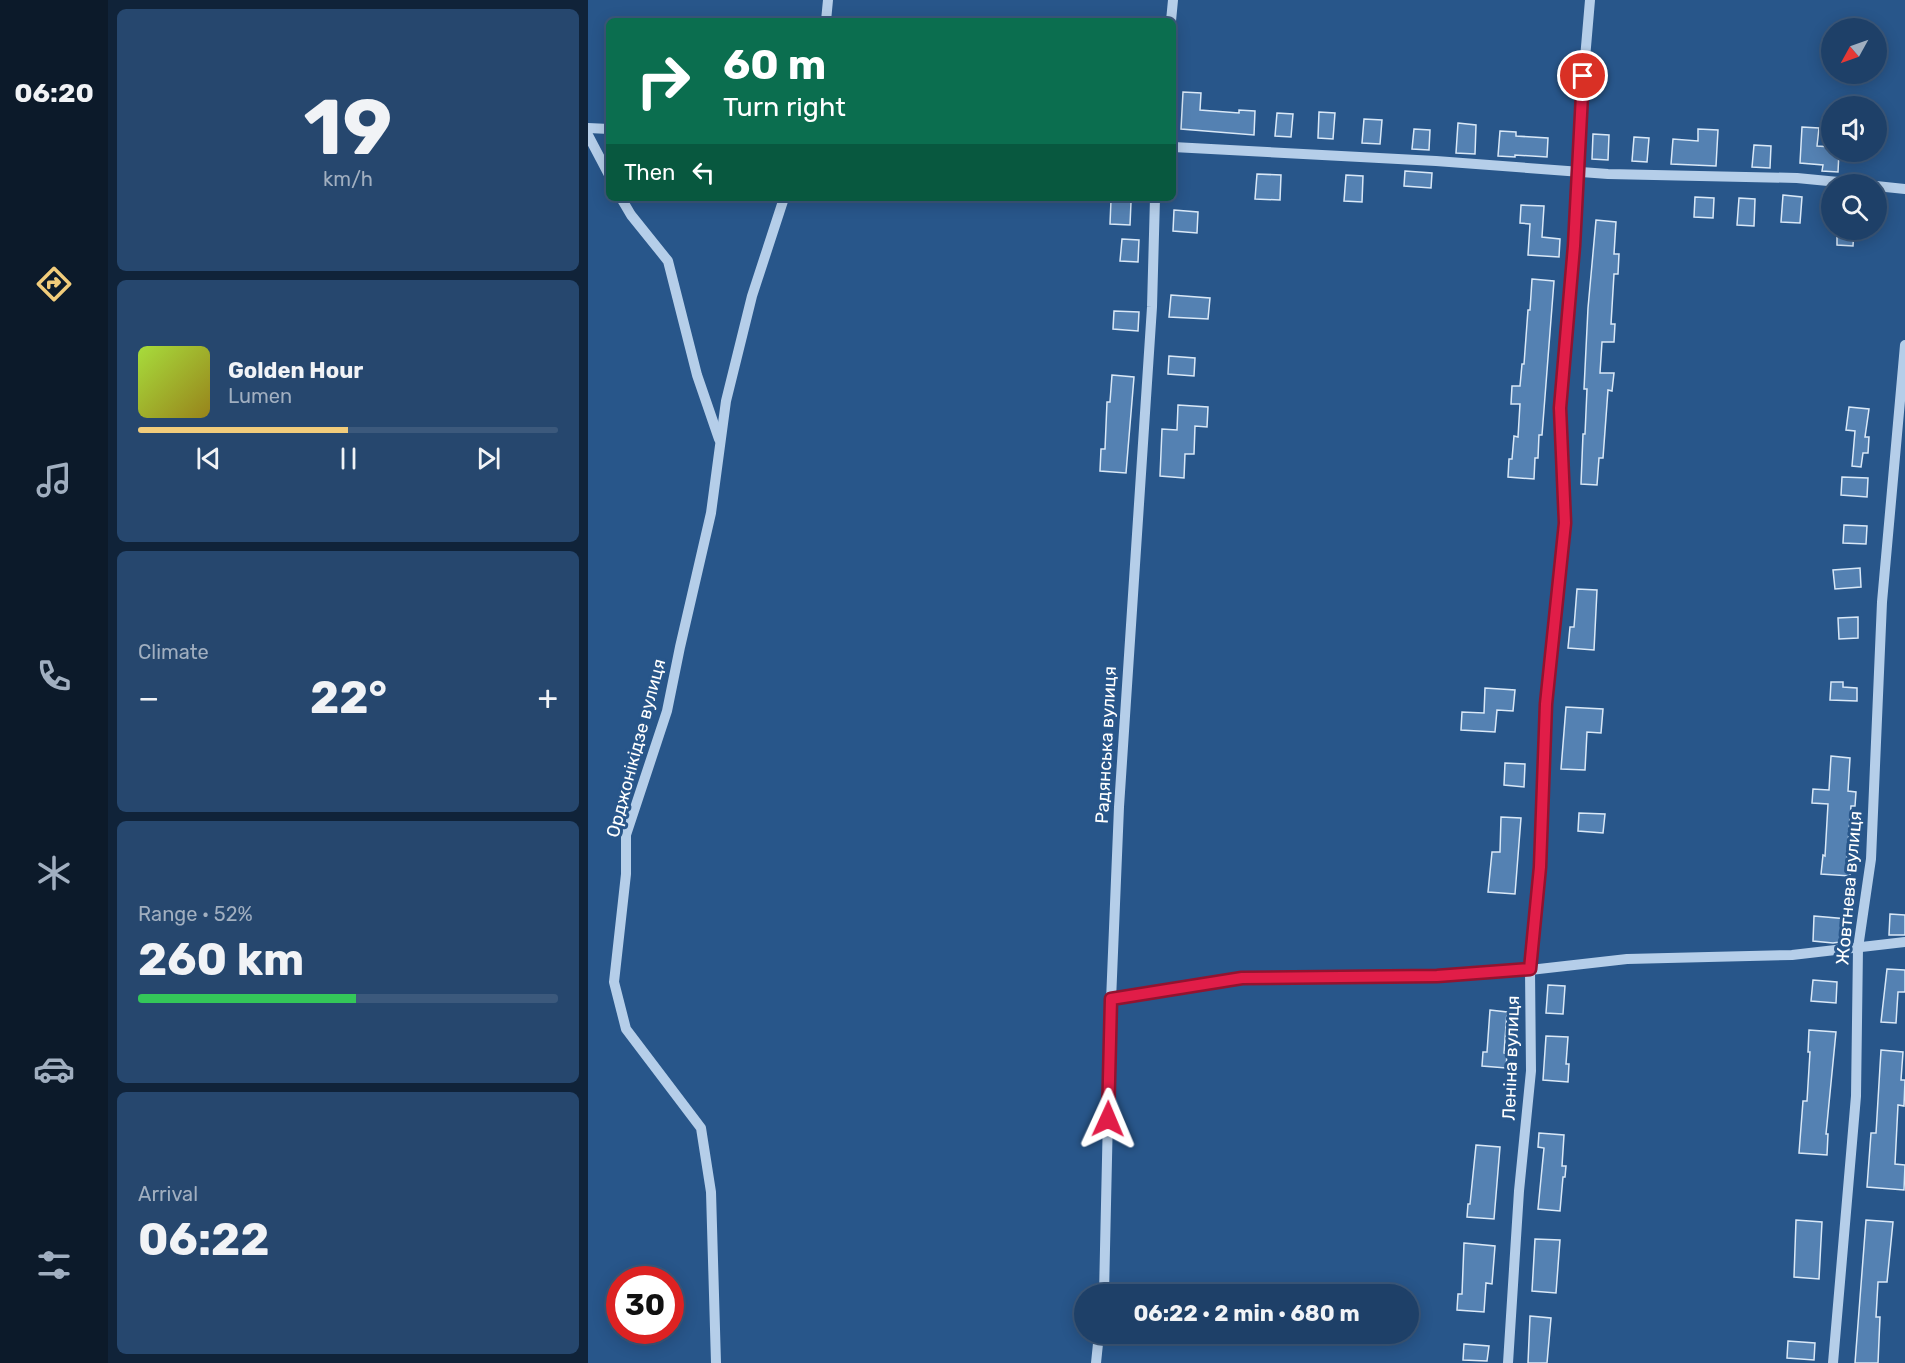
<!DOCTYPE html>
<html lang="en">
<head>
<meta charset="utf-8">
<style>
  body { margin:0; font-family:Rubik,sans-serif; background:#26476e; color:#f1f3f6; height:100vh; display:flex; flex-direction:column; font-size:22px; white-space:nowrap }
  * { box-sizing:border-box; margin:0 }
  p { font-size:20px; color:#a1afc0 }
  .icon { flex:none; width:33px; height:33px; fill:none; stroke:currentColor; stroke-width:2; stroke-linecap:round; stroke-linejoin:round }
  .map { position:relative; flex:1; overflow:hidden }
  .side { display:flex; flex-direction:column; gap:9px; padding:9px; background:#102339; width:480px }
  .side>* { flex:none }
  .hud { position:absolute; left:18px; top:18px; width:570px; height:183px; border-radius:9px; box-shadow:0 3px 15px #0003,0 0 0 2px #3c597c; background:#0b6e4f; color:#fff; overflow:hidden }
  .needle { width:39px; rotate:230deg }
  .controls { position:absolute; left:1233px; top:18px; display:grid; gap:12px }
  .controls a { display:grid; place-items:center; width:66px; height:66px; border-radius:50%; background:#1e4068; box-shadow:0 3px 15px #0003,0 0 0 2px #3c597c; font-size:30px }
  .speed { position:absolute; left:18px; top:1266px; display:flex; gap:12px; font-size:30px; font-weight:700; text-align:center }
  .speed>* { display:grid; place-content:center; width:78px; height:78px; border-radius:50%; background:#1e4068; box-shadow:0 3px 15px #0003,0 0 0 2px #3c597c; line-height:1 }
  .speed .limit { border:9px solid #d22; background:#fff; color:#111 }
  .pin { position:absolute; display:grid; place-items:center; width:51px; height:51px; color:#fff; margin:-26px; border:3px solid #fff; border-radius:50%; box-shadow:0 2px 6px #0007 }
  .me { position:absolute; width:66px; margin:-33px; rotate:1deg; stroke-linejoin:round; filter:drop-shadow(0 0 4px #0008) }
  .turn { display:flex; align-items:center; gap:21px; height:126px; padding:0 18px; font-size:27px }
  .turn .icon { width:78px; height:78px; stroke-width:2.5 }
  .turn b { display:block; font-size:42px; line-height:51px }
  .then { display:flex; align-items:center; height:57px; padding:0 18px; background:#0003; gap:12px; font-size:22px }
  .big { font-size:45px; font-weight:700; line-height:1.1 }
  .side .tile { flex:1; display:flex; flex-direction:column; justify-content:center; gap:9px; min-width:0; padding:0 21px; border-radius:9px; background:#26476e }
  .side .dial { align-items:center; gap:0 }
  .dial b { font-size:78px; line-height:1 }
  .song { display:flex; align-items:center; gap:18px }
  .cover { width:72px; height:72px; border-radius:9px; background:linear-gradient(135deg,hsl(80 70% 55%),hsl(50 70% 35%)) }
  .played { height:6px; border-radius:3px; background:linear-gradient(90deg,#f1cc7b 50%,#3c597c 50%) }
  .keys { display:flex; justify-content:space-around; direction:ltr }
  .heat { display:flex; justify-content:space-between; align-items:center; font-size:33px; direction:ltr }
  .charge { height:9px; border-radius:4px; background:linear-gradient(90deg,#34c759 52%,#3c597c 0) }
  .trip { position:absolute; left:486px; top:1284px; width:345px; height:60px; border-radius:30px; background:#1e4068; box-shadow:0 3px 15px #0003,0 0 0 2px #3c597c; font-weight:700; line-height:60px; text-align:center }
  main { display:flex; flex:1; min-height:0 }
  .menu { display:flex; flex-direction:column; width:108px; justify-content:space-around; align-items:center; background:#0c1a2a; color:#a1afc0 }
  .menu .icon { width:42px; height:42px }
  .menu .active { color:#f1cc7b }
  .menu b { font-size:27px; color:#f1f3f6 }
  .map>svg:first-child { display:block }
  .building { fill:#5481b2; stroke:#d9e8f7; stroke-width:1.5 }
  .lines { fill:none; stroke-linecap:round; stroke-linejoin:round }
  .minor { stroke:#b5cee9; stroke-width:10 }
  .route-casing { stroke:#92132f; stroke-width:15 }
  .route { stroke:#e11d48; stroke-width:10 }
  .labels { text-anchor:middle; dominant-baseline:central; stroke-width:6; stroke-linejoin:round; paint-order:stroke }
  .street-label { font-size:18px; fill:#fff; stroke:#28568a }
</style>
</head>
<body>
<main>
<nav class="menu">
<b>06:20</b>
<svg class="icon active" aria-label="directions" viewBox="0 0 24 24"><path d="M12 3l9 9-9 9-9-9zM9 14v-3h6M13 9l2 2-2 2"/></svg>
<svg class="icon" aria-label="music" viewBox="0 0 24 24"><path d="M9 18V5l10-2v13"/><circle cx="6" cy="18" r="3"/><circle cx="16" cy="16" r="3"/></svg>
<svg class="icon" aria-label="phone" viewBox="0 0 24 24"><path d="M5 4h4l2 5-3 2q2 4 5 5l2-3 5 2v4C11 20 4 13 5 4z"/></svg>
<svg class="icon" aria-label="climate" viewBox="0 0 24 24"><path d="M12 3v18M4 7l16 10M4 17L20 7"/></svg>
<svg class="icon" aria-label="car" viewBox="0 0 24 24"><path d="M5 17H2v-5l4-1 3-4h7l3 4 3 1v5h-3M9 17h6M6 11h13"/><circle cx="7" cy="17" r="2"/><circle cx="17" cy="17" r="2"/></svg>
<svg class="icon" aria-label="filters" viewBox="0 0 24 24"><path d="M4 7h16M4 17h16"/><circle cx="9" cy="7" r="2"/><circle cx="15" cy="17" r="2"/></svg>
</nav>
<section class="side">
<div class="tile dial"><b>19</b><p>km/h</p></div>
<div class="tile">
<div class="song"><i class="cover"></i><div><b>Golden Hour</b><p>Lumen</p></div></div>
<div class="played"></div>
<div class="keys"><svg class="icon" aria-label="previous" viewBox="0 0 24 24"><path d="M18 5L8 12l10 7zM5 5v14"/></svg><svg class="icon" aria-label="pause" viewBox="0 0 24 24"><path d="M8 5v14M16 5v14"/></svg><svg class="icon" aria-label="next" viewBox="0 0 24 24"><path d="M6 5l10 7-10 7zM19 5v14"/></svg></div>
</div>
<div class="tile"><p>Climate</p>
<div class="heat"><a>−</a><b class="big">22°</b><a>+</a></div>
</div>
<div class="tile"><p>Range · 52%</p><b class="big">260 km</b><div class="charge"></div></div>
<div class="tile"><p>Arrival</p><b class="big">06:22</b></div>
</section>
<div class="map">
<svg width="1317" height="1363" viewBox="0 0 1317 1363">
  <rect width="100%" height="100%" fill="#28568a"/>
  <!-- building -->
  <g class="building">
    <path d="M595,92l18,1 -1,17 39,3v-3l16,1 -1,24 -73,-6z"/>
    <path d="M731,112l16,1 -2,26 -15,-1z"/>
    <path d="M689,113l16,1 -2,23 -16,-1z"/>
    <path d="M776,119l18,1 -2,24 -18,-1z"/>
    <path d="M870,123l18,2 -1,29 -19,-1z"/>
    <path d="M1214,127l17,1 -2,18 15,1v5h7l-1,20 -16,-1 1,-6 -23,-2z"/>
    <path d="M826,129l16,1 -1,20 -17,-1z"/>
    <path d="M1110,129l20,1 -2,36 -45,-2 2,-25 25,2z"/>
    <path d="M912,131l16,1v4l32,2 -1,19 -32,-2v2l-17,-1z"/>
    <path d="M1005,134l16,1 -1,25 -16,-1z"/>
    <path d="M1046,137l15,1 -2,24 -15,-1z"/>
    <path d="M1166,145l17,1 -1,22 -18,-1z"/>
    <path d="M817,171l27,2 -1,15 -27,-2z"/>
    <path d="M669,174l24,1 -1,25 -25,-1z"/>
    <path d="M758,175l17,1 -1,26 -18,-1z"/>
    <path d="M1195,195l19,2 -2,26 -19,-1z"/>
    <path d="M1107,197l19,1 -1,20 -19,-1z"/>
    <path d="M1151,198l16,1 -1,27 -17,-1z"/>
    <path d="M523,200l20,2 -1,23 -20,-1z"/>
    <path d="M933,205l23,1 -2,31 18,2 -1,18 -31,-2 2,-31 -10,-1z"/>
    <path d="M586,210l24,2 -1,21 -24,-2z"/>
    <path d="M1008,220l20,2 -2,32h5l-1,20h-4l-3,50h4l-1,18h-12l-2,31h14l-2,18 -4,-1 -5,68h-4l-2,27 -16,-1 2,-50h2l2,-45h-3l4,-81z"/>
    <path d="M1249,230h17l-1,16 -16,-1z"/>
    <path d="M534,239l17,1 -1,22 -18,-1z"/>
    <path d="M944,279l22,2 -12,154h-3l-1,23h-3l-1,21 -26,-2 1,-18h3l2,-23 4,1 2,-33h-9l1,-18h8l2,-22h2l4,-54h2z"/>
    <path d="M583,295l39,3 -2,21 -39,-2z"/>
    <path d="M526,311l25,1 -1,19 -25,-2z"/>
    <path d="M581,356l26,2 -1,18 -26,-2z"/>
    <path d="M524,375l22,2 -8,96 -26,-2 1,-22h4l2,-47h3z"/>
    <path d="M590,405l30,2 -1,20 -12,-1 -1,28h-9l-1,24 -24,-2 2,-47 15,1z"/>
    <path d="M1261,407l20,2 -4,28h4l-1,16h-5l-2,14 -9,-1 3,-35 -9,-1z"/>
    <path d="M1254,477l26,1 -1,19 -26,-2z"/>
    <path d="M1256,525l23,1 -1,18 -23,-1z"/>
    <path d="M1272,568l1,19 -26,2 -2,-19z"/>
    <path d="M989,589l20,1 -3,60 -26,-2 2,-21h4z"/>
    <path d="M1270,617v21l-19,1 -1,-21z"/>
    <path d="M1243,682h12v5l14,1v13l-27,-1z"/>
    <path d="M897,688l30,2 -2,21 -16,-1 -2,22 -34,-2 1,-18 22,1z"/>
    <path d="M978,707l37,2 -2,24 -14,-1 -2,38 -24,-1z"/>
    <path d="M1243,756l19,2 -2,33 8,1 -1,14h-4l-4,51 4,1 -1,18 -29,-2 2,-19 2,1 3,-52 -16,-1 1,-14 16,1z"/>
    <path d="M917,763l20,1 -1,23 -20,-2z"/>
    <path d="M991,813l26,1 -2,19 -25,-2z"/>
    <path d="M913,817l20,1 -6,76 -27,-2 4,-40h8z"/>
    <path d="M1302,914l15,1v20h-16z"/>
    <path d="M1226,916l34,3 -1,22 -14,2 -20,-2z"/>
    <path d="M1299,969l18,1v22h-7l-2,31 -15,-1z"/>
    <path d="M1225,980l24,2 -1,21 -25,-2z"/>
    <path d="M960,985l17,1 -2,28 -17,-1z"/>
    <path d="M902,1010l17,2 -3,41 3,1 -1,14 -24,-2 1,-14h4z"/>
    <path d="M1221,1030l27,2 -10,102h2l-1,21 -28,-2 4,-52h4l3,-49h-2z"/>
    <path d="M958,1036l22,1 -2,27h3l-1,18 -25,-2z"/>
    <path d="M1293,1050l22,2 -2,28h4l-1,26 -6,-1 -3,59 10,1 -1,25 -37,-3 4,-54h5z"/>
    <path d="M951,1133l25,2 -2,31h4l-1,11h-2l-3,34 -22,-2 6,-61 -6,-1z"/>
    <path d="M888,1145l24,2 -6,72 -27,-2 1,-13h2z"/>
    <path d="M1208,1220l26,2 -3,57 -25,-2z"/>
    <path d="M1278,1220l27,2 -6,60h-9l-2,35h4l-2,46h-23z"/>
    <path d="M947,1239l25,1 -4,53 -24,-2z"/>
    <path d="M876,1243l31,3 -3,38 -6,-1 -2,29 -27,-2 1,-16h4z"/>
    <path d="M942,1316l21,2 -4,45h-19z"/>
    <path d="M1200,1341l27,2 -1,17 -27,-2z"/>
    <path d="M876,1344l25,2 -2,15 -24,-1z"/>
  </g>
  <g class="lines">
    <!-- minor -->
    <g class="minor">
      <path d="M238,21l2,-21"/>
      <path d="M583,21l2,-21"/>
      <path d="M0,128l21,1"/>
      <path d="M0,135l21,40"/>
      <path d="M585,147l263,14 172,13 189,4 62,6"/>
      <path d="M1288,186l29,3"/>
      <path d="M33,198l10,17 37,46 29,114 22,64"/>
      <path d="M523,999l131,-21 195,-2 93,-6 97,-11 165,-4 113,-13"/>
      <path d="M516,1294l6,-269 9,-218 33,-500 3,-109"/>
      <path d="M128,1363l-5,-171 -10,-64 -75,-99 -12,-47 12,-108v-39l41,-124 13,-64 31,-134 15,-112 26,-105 32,-98"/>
      <path d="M508,1363l3,-29"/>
      <path d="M920,1363l11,-172 12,-120 -1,-101 10,-103 6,-163 19,-181 -5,-115 14,-162 6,-129 10,-117"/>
      <path d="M1245,1363l23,-267 2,-148 13,-89 11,-257 23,-257"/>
    </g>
  </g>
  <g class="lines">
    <defs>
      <path id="route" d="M520,1119l3,-120 131,-21 195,-2 93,-7 10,-102 6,-163 19,-181 -5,-115 14,-162 9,-170"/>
    </defs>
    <!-- route casing -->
    <use href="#route" class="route-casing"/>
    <!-- route -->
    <use href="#route" class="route"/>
  </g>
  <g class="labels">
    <!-- street labels -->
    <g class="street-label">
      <text transform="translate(518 745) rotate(-87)">Радянська вулиця</text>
      <text transform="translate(48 748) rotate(-75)">Орджонікідзе вулиця</text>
      <text transform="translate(1261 888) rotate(-85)">Жовтнева вулиця</text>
      <text transform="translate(923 1058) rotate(-88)">Леніна вулиця</text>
    </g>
  </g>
</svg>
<div class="controls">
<a><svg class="needle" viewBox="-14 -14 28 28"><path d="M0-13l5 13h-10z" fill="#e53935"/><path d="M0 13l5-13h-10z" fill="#a1afc0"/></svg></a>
<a><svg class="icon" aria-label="sound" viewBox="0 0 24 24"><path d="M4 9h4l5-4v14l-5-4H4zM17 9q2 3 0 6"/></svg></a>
<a><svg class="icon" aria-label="search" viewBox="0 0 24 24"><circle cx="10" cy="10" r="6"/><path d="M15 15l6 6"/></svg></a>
</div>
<div class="speed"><div class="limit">30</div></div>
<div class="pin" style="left:995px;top:76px;background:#d93025"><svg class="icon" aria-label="arrive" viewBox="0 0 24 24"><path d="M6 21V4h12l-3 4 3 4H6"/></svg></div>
<svg class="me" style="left:520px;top:1119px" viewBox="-20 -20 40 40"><path d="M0-17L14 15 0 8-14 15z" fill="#e11d48" stroke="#fff" stroke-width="4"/></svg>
<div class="trip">06:22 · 2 min · 680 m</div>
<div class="hud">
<div class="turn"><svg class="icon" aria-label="right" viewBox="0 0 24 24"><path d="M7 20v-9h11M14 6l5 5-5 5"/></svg><div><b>60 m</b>Turn right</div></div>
<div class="then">Then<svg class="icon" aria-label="left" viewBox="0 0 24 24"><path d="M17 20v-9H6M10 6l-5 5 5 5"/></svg></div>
</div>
</div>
</main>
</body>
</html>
